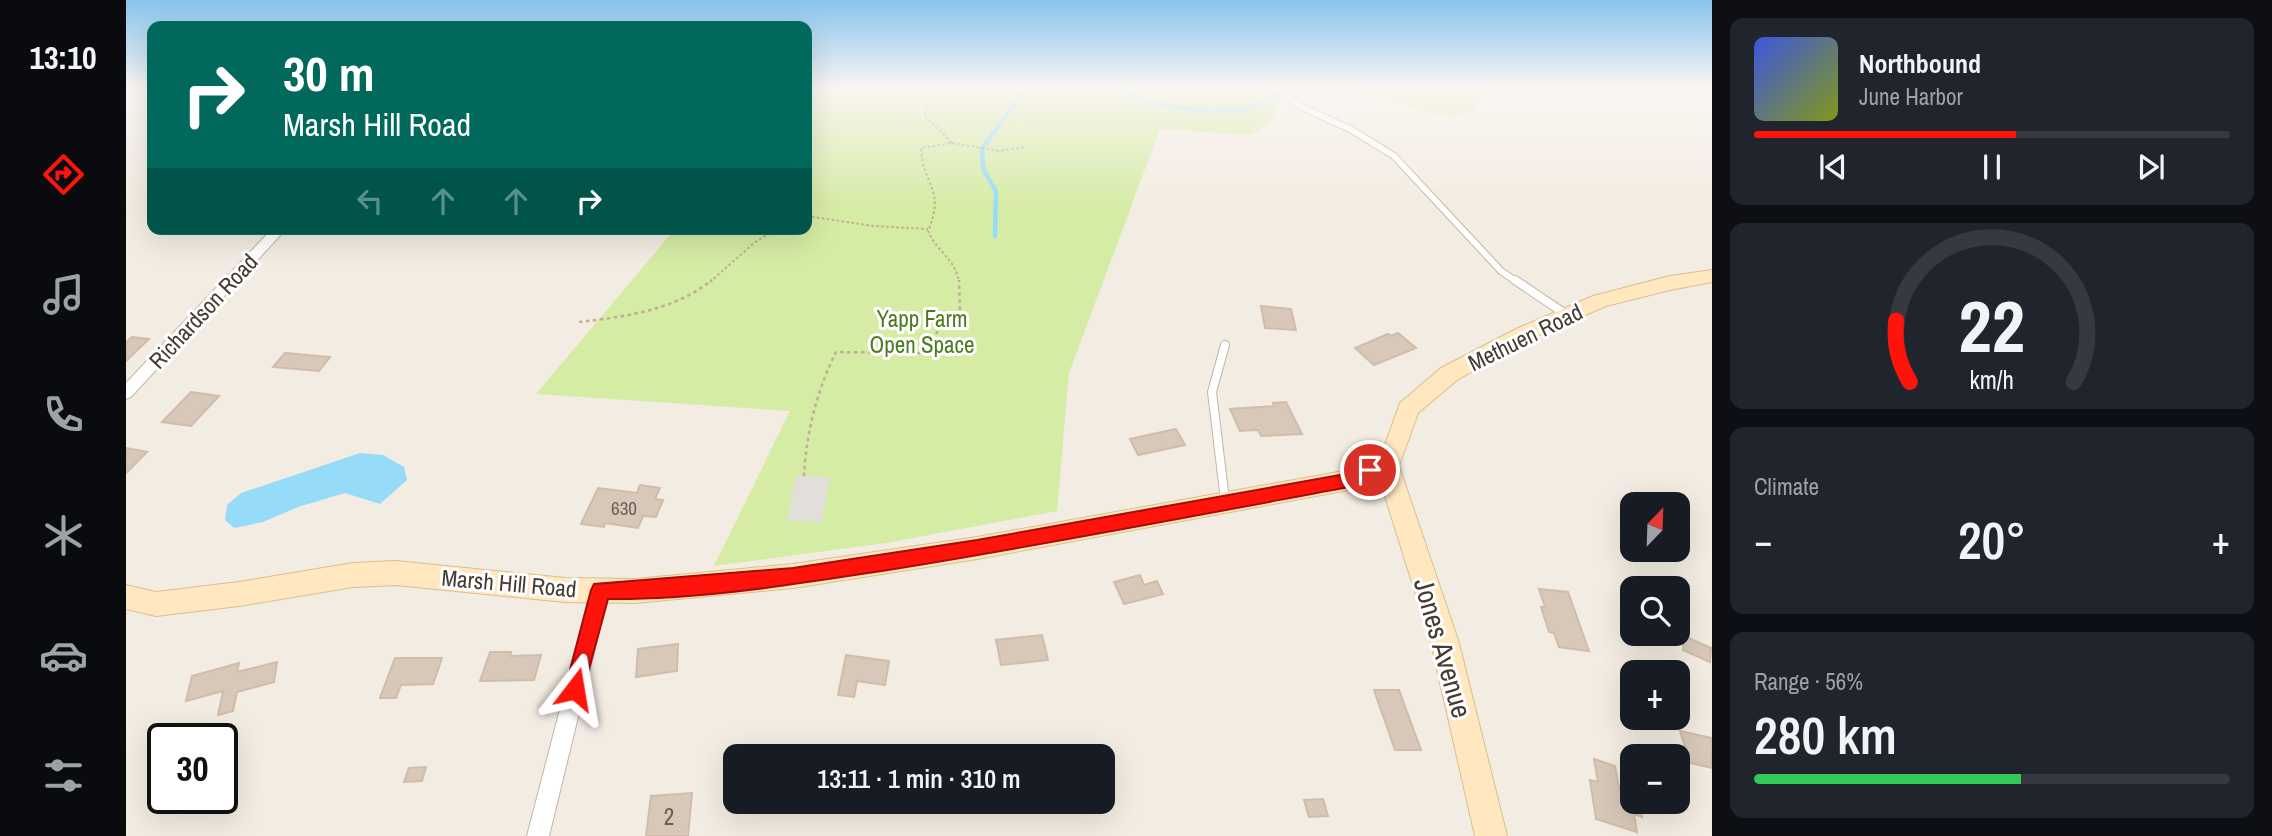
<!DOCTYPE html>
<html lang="en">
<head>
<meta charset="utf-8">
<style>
  body { margin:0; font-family:"Archivo Narrow",sans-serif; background:#20242c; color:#f1f3f6; height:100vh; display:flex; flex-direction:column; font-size:26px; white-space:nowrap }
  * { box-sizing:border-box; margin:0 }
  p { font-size:23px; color:#9ea1a6 }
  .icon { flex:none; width:38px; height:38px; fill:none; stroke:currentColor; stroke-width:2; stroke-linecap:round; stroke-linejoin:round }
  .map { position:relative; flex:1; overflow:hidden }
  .side { display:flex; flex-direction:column; gap:18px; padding:18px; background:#0d0f14; width:560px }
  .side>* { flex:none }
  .top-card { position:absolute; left:21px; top:21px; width:665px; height:214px; border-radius:14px; box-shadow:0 7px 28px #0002; background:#00695c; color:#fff; overflow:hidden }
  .needle { width:46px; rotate:23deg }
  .controls { position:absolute; left:1494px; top:492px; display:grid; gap:14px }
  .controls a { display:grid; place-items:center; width:70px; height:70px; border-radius:14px; background:#171b24; box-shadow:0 7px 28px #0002; font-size:35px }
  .speed { position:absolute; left:21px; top:723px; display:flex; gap:14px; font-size:35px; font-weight:700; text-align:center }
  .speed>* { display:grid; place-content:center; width:91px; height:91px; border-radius:50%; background:#171b24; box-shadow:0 7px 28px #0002; line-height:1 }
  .speed .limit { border:4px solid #111; border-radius:10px; background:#fff; color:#111 }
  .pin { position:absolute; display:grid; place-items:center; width:60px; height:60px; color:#fff; margin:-30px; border:4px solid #fff; border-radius:50%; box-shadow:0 2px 7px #0007 }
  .me { position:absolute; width:77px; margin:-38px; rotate:14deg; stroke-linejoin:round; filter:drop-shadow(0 0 5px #0008) }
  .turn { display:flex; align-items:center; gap:24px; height:147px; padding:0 21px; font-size:32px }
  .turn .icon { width:91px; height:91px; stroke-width:2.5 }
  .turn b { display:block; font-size:49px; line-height:60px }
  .lanes { display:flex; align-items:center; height:66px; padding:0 21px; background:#0003; justify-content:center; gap:35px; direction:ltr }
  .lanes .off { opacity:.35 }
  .big { font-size:52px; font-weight:600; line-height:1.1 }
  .side .widget { flex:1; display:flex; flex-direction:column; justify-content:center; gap:10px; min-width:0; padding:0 24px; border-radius:14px; background:#20242c }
  .side .dial { align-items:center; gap:0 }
  .dial svg { height:182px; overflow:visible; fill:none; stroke:#363941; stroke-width:7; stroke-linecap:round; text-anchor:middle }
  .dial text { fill:#f1f3f6; stroke:none }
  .song { display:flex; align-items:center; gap:21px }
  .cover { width:84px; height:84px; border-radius:10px; background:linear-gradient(135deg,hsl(230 70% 55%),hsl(70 70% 35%)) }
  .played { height:7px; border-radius:4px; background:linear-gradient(90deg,#ff140c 55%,#363941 55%) }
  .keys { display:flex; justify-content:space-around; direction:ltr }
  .heat { display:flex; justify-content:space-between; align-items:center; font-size:38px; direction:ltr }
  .charge { height:10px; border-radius:5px; background:linear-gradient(90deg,#34c759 56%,#363941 0) }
  .trip { position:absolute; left:597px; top:744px; width:392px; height:70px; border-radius:14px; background:#171b24; box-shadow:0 7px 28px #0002; font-weight:600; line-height:70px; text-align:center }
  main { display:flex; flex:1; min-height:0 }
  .tabs { display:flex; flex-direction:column; width:126px; justify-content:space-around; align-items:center; background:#090b0e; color:#9ea1a6 }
  .tabs .icon { width:49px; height:49px }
  .tabs .selected { color:#ff140c }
  .tabs b { font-size:32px; color:#f1f3f6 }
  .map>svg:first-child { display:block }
  .green { fill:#d5eca5 }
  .parking { fill:#e2dfdb }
  .water { fill:#96dbf7 }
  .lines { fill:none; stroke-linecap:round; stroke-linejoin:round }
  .stream { stroke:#96dbf7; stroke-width:4.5 }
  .building { fill:#d8c8b9; stroke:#d1bca9; stroke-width:2 }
  .lane-far1-casing { stroke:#c2b5a6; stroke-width:8 }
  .lane-casing { stroke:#c2b5a6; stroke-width:10 }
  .street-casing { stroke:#c2b5a6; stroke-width:2 }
  .secondary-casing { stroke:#dabe8e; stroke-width:2 }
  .path-far1 { stroke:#c2ac93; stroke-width:2; stroke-dasharray:2.5 2.5; stroke-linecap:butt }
  .path { stroke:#c2ac93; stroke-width:2.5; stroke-dasharray:3.5 3.5; stroke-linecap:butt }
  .lane-far1 { stroke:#fff; stroke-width:6 }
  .lane { stroke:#fff; stroke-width:8 }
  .street { fill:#fff; fill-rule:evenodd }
  .secondary { fill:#ffe8bf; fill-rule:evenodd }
  .route { fill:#ff140c; stroke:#a60d08; stroke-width:2 }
  .labels { text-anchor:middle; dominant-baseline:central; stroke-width:6; stroke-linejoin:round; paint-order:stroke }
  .number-label { font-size:19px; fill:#6a5e54 }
  .street-label { font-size:23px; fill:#453b32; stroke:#fff }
  .park-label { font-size:23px; fill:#4d7b20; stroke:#fff }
  .near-number-label { font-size:23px; fill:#6a5e54 }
  .near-street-label { font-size:28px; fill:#453b32; stroke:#fff }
</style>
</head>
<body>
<main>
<nav class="tabs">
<b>13:10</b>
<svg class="icon selected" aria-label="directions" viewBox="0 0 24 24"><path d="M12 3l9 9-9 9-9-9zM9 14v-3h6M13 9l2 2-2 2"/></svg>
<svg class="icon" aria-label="music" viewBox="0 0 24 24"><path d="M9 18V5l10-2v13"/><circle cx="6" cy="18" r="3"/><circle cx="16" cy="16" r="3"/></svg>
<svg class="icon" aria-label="phone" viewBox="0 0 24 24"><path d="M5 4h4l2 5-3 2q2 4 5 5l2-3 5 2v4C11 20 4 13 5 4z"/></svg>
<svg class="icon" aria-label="climate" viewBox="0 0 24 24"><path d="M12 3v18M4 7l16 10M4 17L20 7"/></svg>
<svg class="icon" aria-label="car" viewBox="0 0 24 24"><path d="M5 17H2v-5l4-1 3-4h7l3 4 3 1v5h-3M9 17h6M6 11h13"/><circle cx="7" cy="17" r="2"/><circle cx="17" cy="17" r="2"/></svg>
<svg class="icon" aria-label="filters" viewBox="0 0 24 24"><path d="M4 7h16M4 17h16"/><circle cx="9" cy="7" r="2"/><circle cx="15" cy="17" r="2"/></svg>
</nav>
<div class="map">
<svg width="1586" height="836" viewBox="0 0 1586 836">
  <rect width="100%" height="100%" fill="#f3ece2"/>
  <!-- green -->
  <g class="green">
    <path d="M681,89h436l11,4 18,-4 9,12 -12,24 -20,10 -89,-6 -91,244 -12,138 -171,32 -172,23 76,-155 -254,-17 139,-165h132z"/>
    <path d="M1224,89h136c0,7 -2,8 -6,14 -24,35 -96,-13 -130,-14z"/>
  </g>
  <!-- parking -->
  <path class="parking" d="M670,475l34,2 -8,46 -35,-3z"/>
  <!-- water -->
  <path class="water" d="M234,453l23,2 21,12 3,13 -27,24 -35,-11 -47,14 -35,15 -29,6 -9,-8 2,-15 14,-12z"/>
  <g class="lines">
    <!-- stream -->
    <g class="stream">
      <path d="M990,89l31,14 59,8 34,-1 21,-6 23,-15"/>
      <path d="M869,236l1,-45 -13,-22 -1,-20 43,-60"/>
    </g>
  </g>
  <!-- building -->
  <g class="building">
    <path d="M1135,306l30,3 5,21 -31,-2z"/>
    <path d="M1272,333l18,15 -42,17 -19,-17 33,-14 3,2z"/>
    <path d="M6,337l17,2 -23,22v-19z"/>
    <path d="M159,353l45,4 -11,14 -46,-4z"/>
    <path d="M65,392l28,4 -28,30 -29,-4z"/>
    <path d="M1160,402l16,32 -41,2 -3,-6 -18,1 -10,-22 44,-3 -1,-3z"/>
    <path d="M1050,429l9,16 -47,10 -8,-16z"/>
    <path d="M0,448l21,4 -21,21z"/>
    <path d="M514,485l20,3 -5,11 8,1 -7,17 -13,-1 -5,12 -33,-5 -1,4 -23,-3 17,-36 39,5z"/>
    <path d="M1014,575l4,10 13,-4 6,13 -39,10 -10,-22z"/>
    <path d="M1413,589l29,3 21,59 -30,-4 -5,-14 -5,-1 -8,-25h4z"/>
    <path d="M916,635l6,25 -47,5 -5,-25z"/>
    <path d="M1558,636l27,12 -1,14 -27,-12z"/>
    <path d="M552,644l-1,27 -41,6 2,-28z"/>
    <path d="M364,652h21l-1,4 31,-1 -7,25 -54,1z"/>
    <path d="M720,655l43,6 -4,24 -28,-4 -3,16 -16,-2z"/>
    <path d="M269,658h47l-9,26 -32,1 -5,13h-16z"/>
    <path d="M151,662l-3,20 -37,10 -4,19 -15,4 5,-24 -37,10 6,-25 47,-13 -2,9z"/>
    <path d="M1248,690h25l22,60h-26z"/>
    <path d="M1554,731l32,7v30l-22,-5z"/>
    <path d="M1468,759l21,7 4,22 14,4v10h6l3,15 -8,-3 3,18 -41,-13 -6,-39 8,2z"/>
    <path d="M300,767l-4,14 -18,1 5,-14z"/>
    <path d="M566,793l-4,43h-42l5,-40z"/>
    <path d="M1197,799l5,17 -19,1 -5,-17z"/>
  </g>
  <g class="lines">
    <defs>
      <path id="lane-far1" d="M1153,89l23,18 50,23 42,26 107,115 16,11"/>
      <g id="lane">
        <path d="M1389,280l52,35"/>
        <path d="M1099,345l-13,47 13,108"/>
      </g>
      <g id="street">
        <path d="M146,229h14l-155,168 -5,2v-16z"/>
        <path d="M474,582l6,2 3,6 -60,246h-22l64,-246 3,-6z"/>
      </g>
      <path id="secondary" d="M1586,270v12l-42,8 -64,16 -76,33 -73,41 -39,33 -19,53 60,177 48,193h-32l-44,-193 -52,-166 -25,12 -377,70 -184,29 -158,15 -70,-1 -169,-17 -43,2 -114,19 -83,10 -30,-7v-24l30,7 83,-10 114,-19 43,-2 169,17 70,1 158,-15 184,-27 372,-67 33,-17 18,-50 41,-35 75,-39 77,-33 77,-20z"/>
    </defs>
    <!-- lane-far1 casing -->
    <use href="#lane-far1" class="lane-far1-casing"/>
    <!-- lane casing -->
    <use href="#lane" class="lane-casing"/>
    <!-- street casing -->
    <use href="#street" class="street-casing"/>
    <!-- secondary casing -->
    <use href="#secondary" class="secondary-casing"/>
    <!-- path-far1 -->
    <g class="path-far1">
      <path d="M809,89l-11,26 28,28 -31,5c2,39 25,41 7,83 8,20 27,27 31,51"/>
      <path d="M681,92l2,-3"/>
      <path d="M826,143l47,8 28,-4"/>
      <path d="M681,216l66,10 55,3"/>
      <path d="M584,282l44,-39 22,-14"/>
    </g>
    <!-- path -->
    <g class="path">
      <path d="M453,322c46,-5 96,-12 133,-42"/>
      <path d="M678,476c2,-42 13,-86 32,-124l85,1c9,-18 25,-27 39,-41l-1,-32"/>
    </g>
    <!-- lane-far1 -->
    <use href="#lane-far1" class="lane-far1"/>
    <!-- lane -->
    <use href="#lane" class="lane"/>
    <!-- street -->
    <use href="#street" class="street"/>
    <!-- secondary -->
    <use href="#secondary" class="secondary"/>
  </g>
  <!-- sky -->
  <linearGradient id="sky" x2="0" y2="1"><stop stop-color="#87c4ee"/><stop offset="0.43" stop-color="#faf6f2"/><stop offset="1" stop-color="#faf6f2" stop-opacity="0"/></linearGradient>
  <rect width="1586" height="206" fill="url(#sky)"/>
  <!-- route -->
  <path class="route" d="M1244,464l6,2 3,4 -3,5 -22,11c-155,29 -310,59 -466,84 -92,14 -187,30 -280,29l-26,96 -7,3 -7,-3 -3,-6 26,-99 3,-6 199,-16 184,-28 374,-67z"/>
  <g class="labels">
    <!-- number labels -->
    <g class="number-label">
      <text x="498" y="508">630</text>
    </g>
    <!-- street labels -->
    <g class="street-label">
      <text transform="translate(77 311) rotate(-47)">Richardson Road</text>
      <text transform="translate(1399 337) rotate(-26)">Methuen Road</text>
      <text transform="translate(383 583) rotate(5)">Marsh Hill Road</text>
    </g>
    <!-- park labels -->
    <g class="park-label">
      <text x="796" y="318">Yapp Farm<tspan x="796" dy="26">Open Space</tspan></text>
    </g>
    <!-- near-number labels -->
    <g class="near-number-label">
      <text x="543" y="816">2</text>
    </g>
    <!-- near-street labels -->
    <g class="near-street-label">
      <text transform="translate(1317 648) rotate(74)">Jones Avenue</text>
    </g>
  </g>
</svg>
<div class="controls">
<a><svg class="needle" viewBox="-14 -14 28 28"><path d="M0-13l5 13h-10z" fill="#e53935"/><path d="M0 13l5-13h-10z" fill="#9ea1a6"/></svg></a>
<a><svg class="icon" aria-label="search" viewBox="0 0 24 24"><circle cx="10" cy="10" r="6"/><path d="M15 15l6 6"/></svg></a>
<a>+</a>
<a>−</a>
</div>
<div class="speed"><div class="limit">30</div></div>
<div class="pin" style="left:1244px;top:470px;background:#d93025"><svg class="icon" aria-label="arrive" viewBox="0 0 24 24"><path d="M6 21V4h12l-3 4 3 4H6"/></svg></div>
<svg class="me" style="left:449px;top:689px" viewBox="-20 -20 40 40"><path d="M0-17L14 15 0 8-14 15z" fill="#ff140c" stroke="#fff" stroke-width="4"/></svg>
<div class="trip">13:11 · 1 min · 310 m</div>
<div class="top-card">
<div class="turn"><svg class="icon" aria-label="right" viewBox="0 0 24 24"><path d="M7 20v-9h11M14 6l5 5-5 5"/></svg><div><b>30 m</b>Marsh Hill Road</div></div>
<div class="lanes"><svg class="icon off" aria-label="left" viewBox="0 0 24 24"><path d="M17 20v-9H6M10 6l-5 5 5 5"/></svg><svg class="icon off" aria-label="ahead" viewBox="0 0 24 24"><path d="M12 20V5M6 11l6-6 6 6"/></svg><svg class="icon off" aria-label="ahead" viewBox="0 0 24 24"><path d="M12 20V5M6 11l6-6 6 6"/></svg><svg class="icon" aria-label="right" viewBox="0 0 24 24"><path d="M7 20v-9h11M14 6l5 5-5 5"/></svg></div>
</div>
</div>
<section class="side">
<div class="widget">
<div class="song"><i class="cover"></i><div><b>Northbound</b><p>June Harbor</p></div></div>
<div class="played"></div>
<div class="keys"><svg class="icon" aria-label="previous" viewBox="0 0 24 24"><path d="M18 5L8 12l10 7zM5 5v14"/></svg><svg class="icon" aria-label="pause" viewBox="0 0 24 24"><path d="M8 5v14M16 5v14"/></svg><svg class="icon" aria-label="next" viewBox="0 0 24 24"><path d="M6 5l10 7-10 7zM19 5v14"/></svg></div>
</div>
<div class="widget dial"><svg viewBox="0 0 100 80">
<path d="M14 69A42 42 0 1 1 86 69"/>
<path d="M14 69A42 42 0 0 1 8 42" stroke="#ff140c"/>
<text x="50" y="56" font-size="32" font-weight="700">22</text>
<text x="50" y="72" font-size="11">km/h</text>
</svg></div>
<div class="widget"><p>Climate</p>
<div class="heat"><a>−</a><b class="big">20°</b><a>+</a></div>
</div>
<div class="widget"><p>Range · 56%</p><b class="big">280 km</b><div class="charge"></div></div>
</section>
</main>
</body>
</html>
